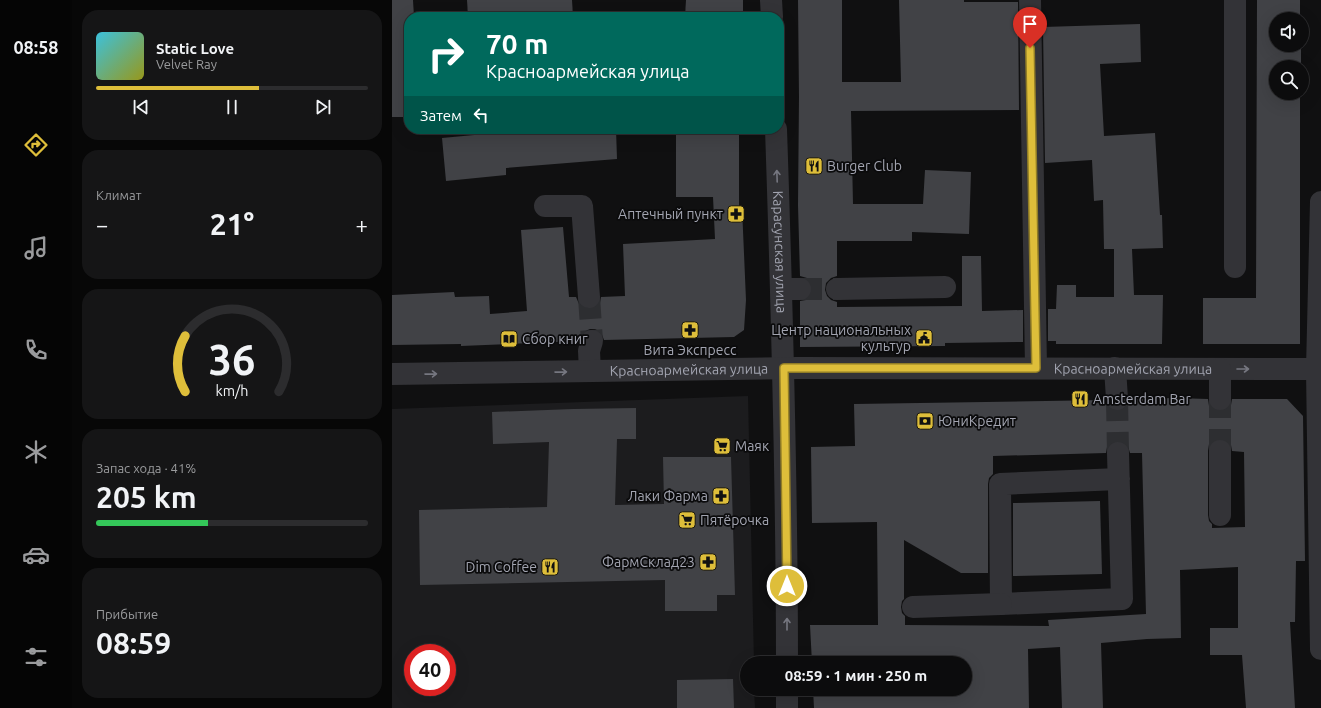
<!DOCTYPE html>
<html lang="ru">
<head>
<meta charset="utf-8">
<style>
  body { margin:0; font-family:Ubuntu,sans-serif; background:#151516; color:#f1f3f6; height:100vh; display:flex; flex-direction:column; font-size:15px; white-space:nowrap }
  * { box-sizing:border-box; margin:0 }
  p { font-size:13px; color:#9a9b9d }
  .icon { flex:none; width:22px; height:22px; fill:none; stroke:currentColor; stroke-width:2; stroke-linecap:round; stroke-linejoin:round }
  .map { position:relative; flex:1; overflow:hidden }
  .panel { display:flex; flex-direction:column; gap:10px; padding:10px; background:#070707; width:320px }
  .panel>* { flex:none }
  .guide { position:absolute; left:12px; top:12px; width:380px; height:122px; border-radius:16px; box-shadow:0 4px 16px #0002,0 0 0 1px #2c2c2e; background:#00695c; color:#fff; overflow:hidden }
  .fabs { position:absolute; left:877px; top:12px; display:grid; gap:8px }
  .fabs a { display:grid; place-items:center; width:40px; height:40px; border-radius:50%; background:#0c0c0d; box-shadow:0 4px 16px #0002,0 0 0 1px #2c2c2e; font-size:20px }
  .speed { position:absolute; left:12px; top:644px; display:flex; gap:8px; font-size:20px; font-weight:700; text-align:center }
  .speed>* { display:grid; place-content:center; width:52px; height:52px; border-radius:50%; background:#0c0c0d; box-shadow:0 4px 16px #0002,0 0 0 1px #2c2c2e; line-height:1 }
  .speed .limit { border:6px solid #d22; background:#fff; color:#111 }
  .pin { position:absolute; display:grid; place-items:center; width:34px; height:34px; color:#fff; margin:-41px -17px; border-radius:50% 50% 50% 0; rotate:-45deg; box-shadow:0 0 4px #0007 }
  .pin .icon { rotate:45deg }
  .me { position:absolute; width:44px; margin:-22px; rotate:0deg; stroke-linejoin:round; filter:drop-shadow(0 0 3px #0008) }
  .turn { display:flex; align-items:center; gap:14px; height:84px; padding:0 16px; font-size:18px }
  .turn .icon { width:52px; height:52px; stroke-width:2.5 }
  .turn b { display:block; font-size:28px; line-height:34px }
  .then { display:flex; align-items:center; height:38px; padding:0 16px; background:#0003; gap:8px; font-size:15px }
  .big { font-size:30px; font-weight:700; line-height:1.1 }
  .panel .tile { flex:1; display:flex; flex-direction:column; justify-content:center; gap:6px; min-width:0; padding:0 14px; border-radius:16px; background:#151516 }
  .panel .dial { align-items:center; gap:0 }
  .dial svg { height:104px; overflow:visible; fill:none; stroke:#2c2c2e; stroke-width:7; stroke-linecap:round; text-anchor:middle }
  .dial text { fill:#f1f3f6; stroke:none }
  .song { display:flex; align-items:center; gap:12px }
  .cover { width:48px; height:48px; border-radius:6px; background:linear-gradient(135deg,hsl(190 70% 55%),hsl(60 70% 35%)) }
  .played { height:4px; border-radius:2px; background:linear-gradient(90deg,#debe3a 60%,#2c2c2e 60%) }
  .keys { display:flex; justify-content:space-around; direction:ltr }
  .heat { display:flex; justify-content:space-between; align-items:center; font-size:22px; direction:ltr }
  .charge { height:6px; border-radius:3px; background:linear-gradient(90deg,#34c759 41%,#2c2c2e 0) }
  .trip { position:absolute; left:348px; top:656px; width:232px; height:40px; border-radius:20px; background:#0c0c0d; box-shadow:0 4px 16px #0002,0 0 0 1px #2c2c2e; font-weight:700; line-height:40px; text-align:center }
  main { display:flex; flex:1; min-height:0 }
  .tab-bar { display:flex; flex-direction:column; width:72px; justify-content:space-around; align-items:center; background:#050505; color:#9a9b9d }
  .tab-bar .icon { width:28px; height:28px }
  .tab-bar .current { color:#debe3a }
  .tab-bar b { font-size:18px; color:#f1f3f6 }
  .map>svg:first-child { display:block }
  .built { fill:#1c1c1e; fill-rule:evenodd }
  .building { fill:#414246; fill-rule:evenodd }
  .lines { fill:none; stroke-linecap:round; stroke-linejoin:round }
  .minor-tunnel { stroke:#2d2e31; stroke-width:22; stroke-dasharray:22 11; stroke-linecap:butt }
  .minor { stroke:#333337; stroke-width:22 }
  .oneway { stroke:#767780 }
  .route-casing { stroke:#907c26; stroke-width:10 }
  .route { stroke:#debe3a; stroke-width:7 }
  .labels { text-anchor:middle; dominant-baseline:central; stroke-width:3.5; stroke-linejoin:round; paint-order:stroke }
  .poi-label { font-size:14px; fill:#a2a4b0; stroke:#0b0b0c; text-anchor:start }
  .street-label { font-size:14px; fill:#a2a4b0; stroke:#0b0b0c }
</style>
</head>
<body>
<main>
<nav class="tab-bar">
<b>08:58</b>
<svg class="icon current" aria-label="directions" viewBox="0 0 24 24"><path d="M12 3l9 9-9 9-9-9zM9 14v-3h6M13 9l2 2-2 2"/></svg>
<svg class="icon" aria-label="music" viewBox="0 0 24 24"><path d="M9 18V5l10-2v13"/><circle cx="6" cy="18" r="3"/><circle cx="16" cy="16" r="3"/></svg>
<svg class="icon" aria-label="phone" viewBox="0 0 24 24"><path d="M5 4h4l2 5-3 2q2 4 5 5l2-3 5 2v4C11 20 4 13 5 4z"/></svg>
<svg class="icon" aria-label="climate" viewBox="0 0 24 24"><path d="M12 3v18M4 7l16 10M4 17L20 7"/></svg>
<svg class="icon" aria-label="car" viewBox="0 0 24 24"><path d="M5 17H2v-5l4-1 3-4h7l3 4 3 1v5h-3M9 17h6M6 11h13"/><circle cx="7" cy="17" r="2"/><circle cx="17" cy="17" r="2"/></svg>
<svg class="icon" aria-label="filters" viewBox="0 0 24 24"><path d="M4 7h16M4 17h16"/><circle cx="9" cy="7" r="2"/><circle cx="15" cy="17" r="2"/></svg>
</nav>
<section class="panel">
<div class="tile">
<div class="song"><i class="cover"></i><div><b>Static Love</b><p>Velvet Ray</p></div></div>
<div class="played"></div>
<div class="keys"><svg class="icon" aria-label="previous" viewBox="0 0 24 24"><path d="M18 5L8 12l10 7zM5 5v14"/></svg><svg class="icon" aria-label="pause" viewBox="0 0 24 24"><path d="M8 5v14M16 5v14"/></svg><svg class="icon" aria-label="next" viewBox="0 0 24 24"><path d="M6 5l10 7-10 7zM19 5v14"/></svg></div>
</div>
<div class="tile"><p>Климат</p>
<div class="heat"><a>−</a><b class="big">21°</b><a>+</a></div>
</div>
<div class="tile dial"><svg viewBox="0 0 100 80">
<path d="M14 69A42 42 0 1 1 86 69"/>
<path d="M14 69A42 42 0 0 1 14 26" stroke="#debe3a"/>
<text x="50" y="56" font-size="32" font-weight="700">36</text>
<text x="50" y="72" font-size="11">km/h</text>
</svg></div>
<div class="tile"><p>Запас хода · 41%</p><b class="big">205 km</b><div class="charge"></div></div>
<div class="tile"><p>Прибытие</p><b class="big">08:59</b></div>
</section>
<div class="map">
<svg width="929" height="708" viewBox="0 0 929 708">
  <rect width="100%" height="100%" fill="#101011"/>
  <!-- built -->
  <path class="built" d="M356,396l6,267h-7v26h7l1,19h-363v-299zM21,653h34v34h-34z"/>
  <!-- building -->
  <g class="building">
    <path d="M0,0h21l1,17h-5v100h-17z"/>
    <path d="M75,0h105l1,17h-105z"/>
    <path d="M294,0h57v17h-58z"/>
    <path d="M406,0h44v82h59l-2,-82h65v2h54l1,108 -168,1 2,93h70l2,-34 46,2 -2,62 -57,-2v9h-75v35l-6,2 -5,5 -1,7 2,6 4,4 6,2v5l125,-1v-50h19l1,55 41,-1v32l-78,1v3l-145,1v-46l6,-1 5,-4 1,-7 -1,-6 -4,-5 -7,-2 -2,-71 1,-108z"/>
    <path d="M865,0h43v19h-24v26h25v22h-25v26h24v251h-97v-46h53z"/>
    <path d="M748,24l1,38 -41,2 4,72 51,-3 5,82h2l1,33 -31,1 2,46h29l-1,49h-106v-3h-8v-32h8l1,-24h19v12h38v-48h-10l-1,-49 -9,1 -2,-41 -47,3 -2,-136z"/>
    <path d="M114,129h110l1,30 -111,9v7l-60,6 -4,-43 64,-6z"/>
    <path d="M284,129h63v78h3l4,93 -2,30 -10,7 -130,3 -3,-8 -6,-3h-5l-7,3 -4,9 -118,5v-2l-69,1v-50l62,-3 1,5 34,-1 1,18 37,-3 -6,-81 42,-3 6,70h7l3,7 4,4 7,1 6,-2 4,-4 1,-6 24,-1 -2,-52 92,-5 -2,-42h-37z"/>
    <path d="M783,398l33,1 1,7 5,4 6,1 7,-1 4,-5 1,-6h55l16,17 2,145h-9l-1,61h-5l5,86h-49l-4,-53h-32v-27h28v-61l-58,3 1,68 -34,1 -46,4 2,65h-41l-2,-61 -32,2 1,59h-215l-1,-19h152v-26h-153l-2,-38h68l-1,-103 -65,1 -1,-76 44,-1 -1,-42 251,-4 2,6 4,4 6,1 7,-2 4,-4 1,-6zM828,439l7,1 4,5 1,6 12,1 1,75 -33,1v-4l-3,-3 -1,-6v-64l1,-7 5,-4zM726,441l6,1 4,4 2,7h12l4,161 -98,6 1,6 -144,-1v-9l-3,-3 -1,-6 1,-6 2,-2v-59l57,33h27v-89l1,-6 4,-4v-18l113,-3 1,-6 4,-4z"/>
    <path d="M244,408v31h-19l-2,66 49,-1 -1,-47h68l4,138h-18v16h-52v-31l-245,5 -1,-75 128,-3 2,-65 -56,2 -1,-32 81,-3z"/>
    <path d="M708,501l2,73 -89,2v-73z"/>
    <path d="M341,679l1,29h-57v-28z"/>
  </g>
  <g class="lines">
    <!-- minor-tunnel -->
    <g class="minor-tunnel">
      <path d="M408,289h37"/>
      <path d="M197,297l3,44"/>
      <path d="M725,399l1,54"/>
      <path d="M828,451v-52"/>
    </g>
    <!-- minor -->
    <g class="minor">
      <path d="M379,0l1,17"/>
      <path d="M638,0l6,368"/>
      <path id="s1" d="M384,129c6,178 11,356 11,534"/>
      <path d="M929,202l-4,167 4,280"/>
      <path d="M153,206h37l7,91"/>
      <path d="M843,267v-267"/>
      <path d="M389,289h19"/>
      <path d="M445,289l108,-2"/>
      <path d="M723,368l2,31"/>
      <path d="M198,371l-1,-20 3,-10"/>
      <path id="s2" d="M0,374l406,-6 523,1"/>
      <path d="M828,399v-30"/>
      <path d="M726,453l4,146 -121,5 -1,-120 119,-5"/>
      <path d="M828,515v-64"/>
      <path d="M521,607l88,-3"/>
      <path d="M395,689v19"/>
    </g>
  </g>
  <!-- one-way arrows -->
  <defs><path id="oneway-shaft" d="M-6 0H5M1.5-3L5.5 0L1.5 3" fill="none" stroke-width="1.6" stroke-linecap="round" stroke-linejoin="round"/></defs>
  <g class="oneway">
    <use href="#oneway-shaft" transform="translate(385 176) rotate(-92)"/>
    <use href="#oneway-shaft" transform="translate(851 369)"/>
    <use href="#oneway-shaft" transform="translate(169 372) rotate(-1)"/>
    <use href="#oneway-shaft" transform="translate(39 374) rotate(-1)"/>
    <use href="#oneway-shaft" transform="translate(395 624) rotate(-90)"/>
  </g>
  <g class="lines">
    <defs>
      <path id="route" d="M395,586l-3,-218h252l-6,-320"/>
    </defs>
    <!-- route casing -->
    <use href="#route" class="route-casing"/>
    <!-- route -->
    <use href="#route" class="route"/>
  </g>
  <!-- icons -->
  <defs>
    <symbol id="restaurant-square" viewBox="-11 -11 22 22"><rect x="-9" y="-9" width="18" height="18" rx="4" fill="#debe3a" stroke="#0b0b0c"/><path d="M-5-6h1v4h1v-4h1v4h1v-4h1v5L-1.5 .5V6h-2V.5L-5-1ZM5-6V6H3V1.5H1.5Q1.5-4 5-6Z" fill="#111"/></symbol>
    <symbol id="pharmacy-square" viewBox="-11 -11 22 22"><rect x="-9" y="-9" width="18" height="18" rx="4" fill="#debe3a" stroke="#0b0b0c"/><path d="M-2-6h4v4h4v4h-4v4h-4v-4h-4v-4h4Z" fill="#111"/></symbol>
    <symbol id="civic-square" viewBox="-11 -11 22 22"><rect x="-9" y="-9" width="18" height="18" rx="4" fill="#debe3a" stroke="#0b0b0c"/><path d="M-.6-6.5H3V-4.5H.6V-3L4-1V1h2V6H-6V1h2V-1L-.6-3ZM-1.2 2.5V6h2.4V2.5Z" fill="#111"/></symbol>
    <symbol id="library-square" viewBox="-11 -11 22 22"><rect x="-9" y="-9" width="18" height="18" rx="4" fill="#debe3a" stroke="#0b0b0c"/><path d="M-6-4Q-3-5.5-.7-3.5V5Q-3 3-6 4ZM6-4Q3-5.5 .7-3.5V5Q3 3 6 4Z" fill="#111"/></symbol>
    <symbol id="bank-square" viewBox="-11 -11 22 22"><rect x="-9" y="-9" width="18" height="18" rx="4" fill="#debe3a" stroke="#0b0b0c"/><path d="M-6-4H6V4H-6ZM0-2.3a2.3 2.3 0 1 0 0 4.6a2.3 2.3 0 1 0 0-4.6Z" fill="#111"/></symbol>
    <symbol id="supermarket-square" viewBox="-11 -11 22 22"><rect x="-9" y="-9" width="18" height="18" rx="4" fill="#debe3a" stroke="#0b0b0c"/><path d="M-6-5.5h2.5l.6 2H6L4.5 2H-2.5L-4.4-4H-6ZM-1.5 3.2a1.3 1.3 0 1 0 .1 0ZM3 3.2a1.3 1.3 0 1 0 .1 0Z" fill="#111"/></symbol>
  </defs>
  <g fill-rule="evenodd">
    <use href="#restaurant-square" x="412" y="156" width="20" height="20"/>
    <use href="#pharmacy-square" x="334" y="204" width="20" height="20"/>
    <use href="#pharmacy-square" x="288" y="320" width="20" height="20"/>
    <use href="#civic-square" x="522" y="328" width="20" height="20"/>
    <use href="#library-square" x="107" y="329" width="20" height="20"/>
    <use href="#restaurant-square" x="678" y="389" width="20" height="20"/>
    <use href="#bank-square" x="523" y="411" width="20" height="20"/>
    <use href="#supermarket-square" x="320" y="436" width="20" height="20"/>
    <use href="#pharmacy-square" x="319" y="486" width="20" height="20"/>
    <use href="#supermarket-square" x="285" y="510" width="20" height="20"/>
    <use href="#pharmacy-square" x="306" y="552" width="20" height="20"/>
    <use href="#restaurant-square" x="148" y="557" width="20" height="20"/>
  </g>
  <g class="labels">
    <!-- poi labels -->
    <g class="poi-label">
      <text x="435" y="166">Burger Club</text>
      <text x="331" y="214" text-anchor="end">Аптечный пункт</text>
      <text x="519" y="330" text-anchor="end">Центр национальных<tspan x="519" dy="16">культур</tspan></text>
      <text x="130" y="339">Сбор книг</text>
      <text x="298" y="350" text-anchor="middle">Вита Экспресс</text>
      <text x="701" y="399">Amsterdam Bar</text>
      <text x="546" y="421">ЮниКредит</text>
      <text x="343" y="446">Маяк</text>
      <text x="316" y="496" text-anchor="end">Лаки Фарма</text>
      <text x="308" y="520">Пятёрочка</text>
      <text x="303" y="562" text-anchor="end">ФармСклад23</text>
      <text x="145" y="567" text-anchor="end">Dim Coffee</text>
    </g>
    <!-- street labels -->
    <g class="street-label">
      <text stroke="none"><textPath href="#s1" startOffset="123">Карасунская улица</textPath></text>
      <text stroke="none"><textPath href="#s2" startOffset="741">Красноармейская улица</textPath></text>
      <text stroke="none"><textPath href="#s2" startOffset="297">Красноармейская улица</textPath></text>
    </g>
  </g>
</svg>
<div class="fabs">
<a><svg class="icon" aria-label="sound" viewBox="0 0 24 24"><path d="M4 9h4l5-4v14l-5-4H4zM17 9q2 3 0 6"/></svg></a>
<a><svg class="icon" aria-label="search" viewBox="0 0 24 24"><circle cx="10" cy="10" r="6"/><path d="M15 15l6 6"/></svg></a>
</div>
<div class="speed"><div class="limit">40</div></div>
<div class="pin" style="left:638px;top:48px;background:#d93025"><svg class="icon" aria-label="arrive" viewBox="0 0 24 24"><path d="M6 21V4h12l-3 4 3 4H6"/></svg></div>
<svg class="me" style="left:395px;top:586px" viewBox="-20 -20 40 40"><circle r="17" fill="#debe3a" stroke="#fff" stroke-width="3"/><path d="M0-11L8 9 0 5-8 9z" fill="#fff"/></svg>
<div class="trip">08:59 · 1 мин · 250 m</div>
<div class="guide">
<div class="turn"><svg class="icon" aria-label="right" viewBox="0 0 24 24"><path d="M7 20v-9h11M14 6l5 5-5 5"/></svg><div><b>70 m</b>Красноармейская улица</div></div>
<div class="then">Затем<svg class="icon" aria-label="left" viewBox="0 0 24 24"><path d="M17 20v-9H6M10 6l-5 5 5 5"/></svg></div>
</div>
</div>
</main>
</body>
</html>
